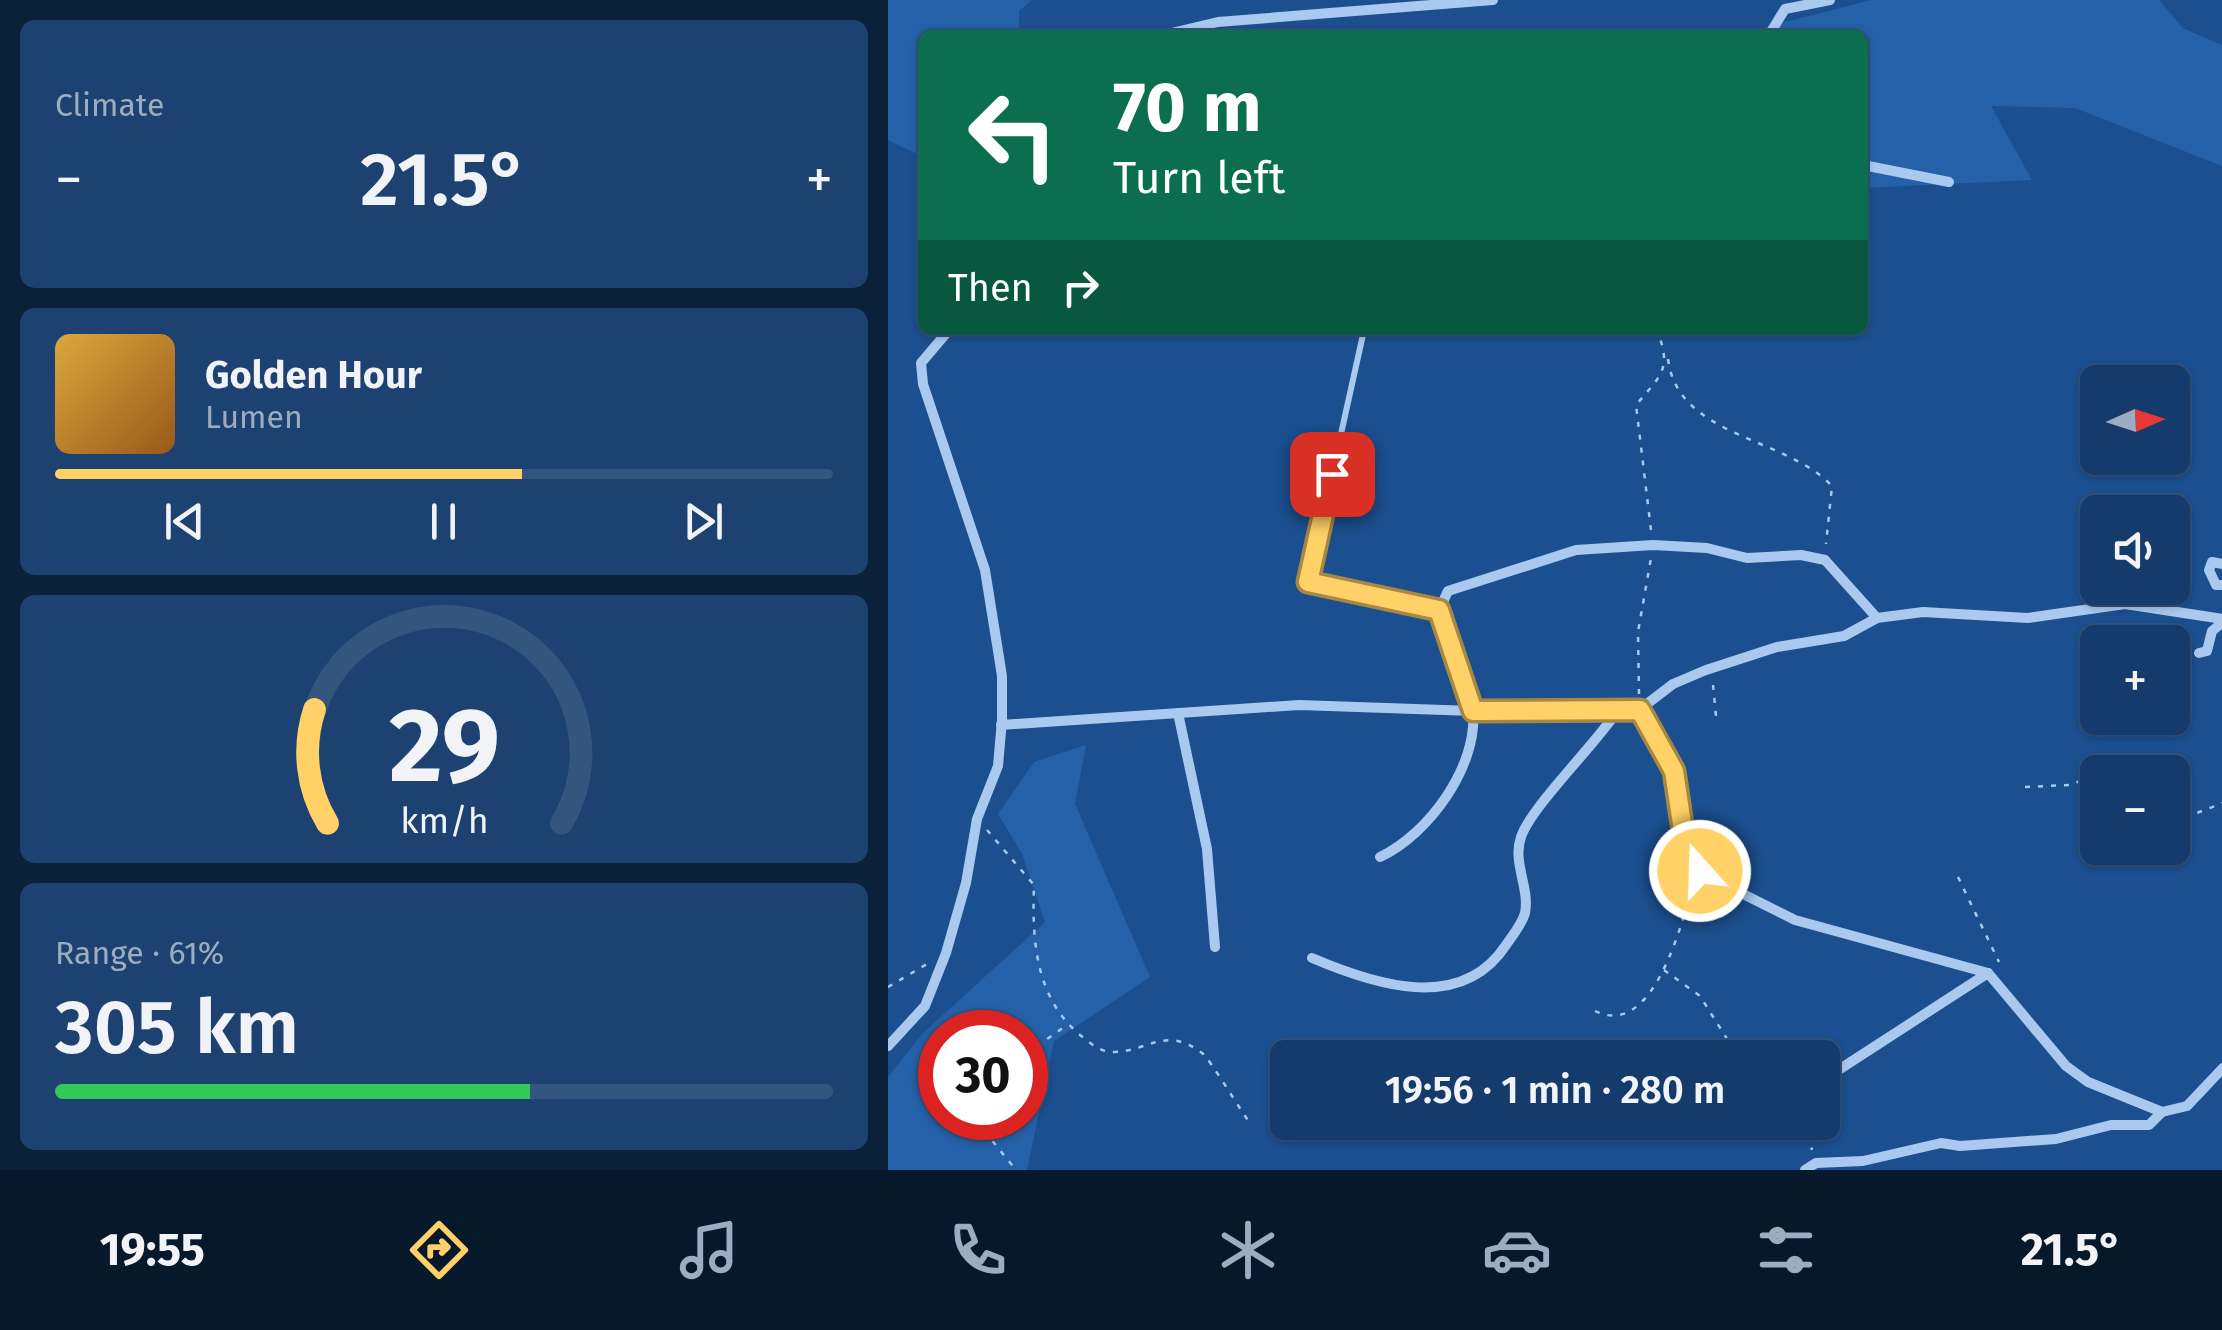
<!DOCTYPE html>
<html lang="en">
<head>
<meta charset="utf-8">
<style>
  body { margin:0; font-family:"Fira Sans",sans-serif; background:#1d4271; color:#f1f3f6; height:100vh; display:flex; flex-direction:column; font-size:38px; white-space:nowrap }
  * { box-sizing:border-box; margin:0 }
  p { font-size:32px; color:#9dadc1 }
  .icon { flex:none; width:55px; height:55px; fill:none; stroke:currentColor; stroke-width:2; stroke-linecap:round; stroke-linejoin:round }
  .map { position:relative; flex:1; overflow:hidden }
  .sheet { display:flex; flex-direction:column; gap:20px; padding:20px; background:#0b203b; width:888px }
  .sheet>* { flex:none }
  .banner { position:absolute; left:30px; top:30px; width:950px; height:305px; border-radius:15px; box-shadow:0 2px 8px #0004,0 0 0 2px #33557e; background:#0b6e4f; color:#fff; overflow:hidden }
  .needle { width:65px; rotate:87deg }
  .tools { position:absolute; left:1192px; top:365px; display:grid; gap:20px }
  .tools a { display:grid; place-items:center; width:110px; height:110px; border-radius:15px; background:#143b6b; box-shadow:0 2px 8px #0004,0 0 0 2px #33557e; font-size:50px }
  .speed { position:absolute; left:30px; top:1010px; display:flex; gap:20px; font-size:50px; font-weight:700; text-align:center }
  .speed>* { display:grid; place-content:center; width:130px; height:130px; border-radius:50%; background:#143b6b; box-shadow:0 2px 8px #0004,0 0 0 2px #33557e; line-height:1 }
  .speed .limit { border:15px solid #d22; background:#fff; color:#111 }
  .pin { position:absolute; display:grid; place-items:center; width:85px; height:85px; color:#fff; margin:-42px; border-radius:20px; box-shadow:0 5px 15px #0006 }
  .me { position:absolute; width:110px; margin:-55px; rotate:340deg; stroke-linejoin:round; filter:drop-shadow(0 0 8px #0008) }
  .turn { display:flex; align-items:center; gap:35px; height:210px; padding:0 30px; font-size:45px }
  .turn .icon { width:130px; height:130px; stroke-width:2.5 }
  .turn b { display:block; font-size:70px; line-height:85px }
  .then { display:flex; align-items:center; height:95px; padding:0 30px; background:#0003; gap:20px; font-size:38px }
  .big { font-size:75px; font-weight:600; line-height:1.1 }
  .sheet .tile { flex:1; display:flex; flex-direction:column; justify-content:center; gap:15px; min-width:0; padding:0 35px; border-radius:15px; background:#1d4271 }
  .sheet .dial { align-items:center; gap:0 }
  .dial svg { height:260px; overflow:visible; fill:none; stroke:#33557e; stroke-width:7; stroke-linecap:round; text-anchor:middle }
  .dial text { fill:#f1f3f6; stroke:none }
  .song { display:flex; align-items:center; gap:30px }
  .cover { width:120px; height:120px; border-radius:15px; background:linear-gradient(135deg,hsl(40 70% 55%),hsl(30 70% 35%)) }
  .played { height:10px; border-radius:5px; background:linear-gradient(90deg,#ffd166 60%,#33557e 60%) }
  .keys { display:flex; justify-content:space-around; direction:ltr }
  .heat { display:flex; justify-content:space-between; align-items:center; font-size:55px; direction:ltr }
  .charge { height:15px; border-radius:8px; background:linear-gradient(90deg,#34c759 61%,#33557e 0) }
  .trip { position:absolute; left:382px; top:1040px; width:570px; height:100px; border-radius:15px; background:#143b6b; box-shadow:0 2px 8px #0004,0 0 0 2px #33557e; font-weight:600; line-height:100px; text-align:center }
  .tab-bar { display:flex; height:160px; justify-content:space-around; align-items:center; background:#08182b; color:#9dadc1 }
  .tab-bar .icon { width:70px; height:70px }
  .tab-bar .current { color:#ffd166 }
  .tab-bar b { font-size:45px; color:#f1f3f6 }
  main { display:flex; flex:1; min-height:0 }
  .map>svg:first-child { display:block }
  .green { fill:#2461a8; fill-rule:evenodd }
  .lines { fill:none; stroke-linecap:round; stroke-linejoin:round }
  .path { stroke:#a9c9ee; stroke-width:2.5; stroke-dasharray:5 8; stroke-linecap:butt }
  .lane { stroke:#a9c9ee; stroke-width:6 }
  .street { stroke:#a9c9ee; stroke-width:10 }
  .route-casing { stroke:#a68842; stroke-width:25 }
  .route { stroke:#ffd166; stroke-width:18 }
</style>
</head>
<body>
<main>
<section class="sheet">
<div class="tile"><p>Climate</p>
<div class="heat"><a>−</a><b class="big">21.5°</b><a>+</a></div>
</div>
<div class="tile">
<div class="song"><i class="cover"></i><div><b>Golden Hour</b><p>Lumen</p></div></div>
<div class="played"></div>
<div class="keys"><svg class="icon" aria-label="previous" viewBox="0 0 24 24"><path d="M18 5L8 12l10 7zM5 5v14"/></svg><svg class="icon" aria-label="pause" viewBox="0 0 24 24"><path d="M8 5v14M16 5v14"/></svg><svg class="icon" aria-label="next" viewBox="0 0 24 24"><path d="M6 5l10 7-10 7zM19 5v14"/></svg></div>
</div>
<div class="tile dial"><svg viewBox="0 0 100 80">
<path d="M14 69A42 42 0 1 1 86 69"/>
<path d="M14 69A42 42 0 0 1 10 34" stroke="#ffd166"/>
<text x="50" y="56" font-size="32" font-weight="700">29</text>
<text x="50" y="72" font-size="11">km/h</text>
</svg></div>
<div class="tile"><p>Range · 61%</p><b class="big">305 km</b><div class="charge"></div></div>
</section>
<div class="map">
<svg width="1335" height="1170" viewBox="0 0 1335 1170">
  <rect width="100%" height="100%" fill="#1b4f8f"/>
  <!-- green -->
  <g class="green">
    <path d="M0,0h144l-13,11v24h-96v122l-35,-17z"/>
    <path d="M983,0h288l24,28 39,17v121l-147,-58 -84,-2 41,74 -169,8v-153h-128z"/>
    <path d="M198,745l-11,59 75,173 -96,64 -27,129h-139v-93l34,-43 123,-112 -23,-68 -24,-40 36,-52zM52,1032h86v86h-86z"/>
  </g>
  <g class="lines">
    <!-- path -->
    <g class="path">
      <path d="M780,359c10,79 117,77 164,127l-6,58"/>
      <path d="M763,530l-15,-125c26,-31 36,-36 21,-75"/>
      <path d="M825,685l3,31"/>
      <path d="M751,694l-1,-62 13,-74"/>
      <path d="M1137,787l45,-2 23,-9"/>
      <path d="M1285,822l50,-19"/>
      <path d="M99,830l47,55c-2,55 1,112 46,150 10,8 20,17 33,17 35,0 52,-27 89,1 8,6 38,57 48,70"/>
      <path d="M1070,877l41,85"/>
      <path d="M776,970l36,26 39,62"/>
      <path d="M0,987l39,-23"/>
      <path d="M707,1011c60,30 88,-95 98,-125"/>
      <path d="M138,1054l41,-29"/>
      <path d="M94,1118l4,15 30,37"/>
      <path d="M918,1122l6,28"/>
      <path d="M791,1131l10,-9"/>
    </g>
    <!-- lane -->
    <path class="lane" d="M476,330l-56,253 131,27"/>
    <!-- street -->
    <g class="street">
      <path d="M275,35l55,-13 275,-22"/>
      <path d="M881,35l16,-26 45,-9"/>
      <path d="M975,165l86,17"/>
      <path d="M1335,564l-11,-2 -3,8 7,15h7"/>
      <path d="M1311,653l8,-2 5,-20 11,-9"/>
      <path d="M751,710l34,61 9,52 21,51 92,46 193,53 78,93 22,16 74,30 25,-6 36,-38"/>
      <path d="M290,713l29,136 8,98"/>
      <path d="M113,725l298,-20 174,6 -34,-101 9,-19 128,-41 77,-5 54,3 40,10 54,-3 24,5 52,58"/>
      <path d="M492,857c49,-23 98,-91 93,-146l166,-1 34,-26 33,-14 71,-23 67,-11 33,-18 46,-6 105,6 97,-14 98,15"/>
      <path d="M424,958c61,26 149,56 194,-13 7,-10 16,-21 19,-32 5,-25 -13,-51 -4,-76 10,-30 75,-93 97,-127"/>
      <path d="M0,1046l37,-40 21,-53 20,-70 11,-64 21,-53 4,-46v-44l-17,-106 -62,-186 -2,-21 28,-33"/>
      <path d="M935,1080l165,-107"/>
      <path d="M917,1170l11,-7 47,-2 78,-18 19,3 96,-7 55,-14h38l13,-13"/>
    </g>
  </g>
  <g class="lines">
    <defs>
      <path id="route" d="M444,474l-24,108 131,28 34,101 167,-1 34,61 8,53 18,47"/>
    </defs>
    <!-- route casing -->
    <use href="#route" class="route-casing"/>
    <!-- route -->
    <use href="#route" class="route"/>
  </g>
</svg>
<div class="tools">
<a><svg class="needle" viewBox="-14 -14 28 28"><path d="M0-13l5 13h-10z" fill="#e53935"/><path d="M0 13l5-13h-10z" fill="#9dadc1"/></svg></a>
<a><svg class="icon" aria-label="sound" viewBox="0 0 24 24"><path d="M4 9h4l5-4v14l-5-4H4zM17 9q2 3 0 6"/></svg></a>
<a>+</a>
<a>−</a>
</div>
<div class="speed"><div class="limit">30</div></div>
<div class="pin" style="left:444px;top:474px;background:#d93025"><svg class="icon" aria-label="arrive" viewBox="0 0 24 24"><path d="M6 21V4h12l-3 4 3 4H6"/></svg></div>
<svg class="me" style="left:812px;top:871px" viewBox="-20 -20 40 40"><circle r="17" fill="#ffd166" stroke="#fff" stroke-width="3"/><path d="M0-11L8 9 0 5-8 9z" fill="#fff"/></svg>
<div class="trip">19:56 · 1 min · 280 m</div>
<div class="banner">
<div class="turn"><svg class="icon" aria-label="left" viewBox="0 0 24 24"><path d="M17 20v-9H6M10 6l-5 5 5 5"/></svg><div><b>70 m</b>Turn left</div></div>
<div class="then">Then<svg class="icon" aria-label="right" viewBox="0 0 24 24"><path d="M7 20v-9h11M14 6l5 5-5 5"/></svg></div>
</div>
</div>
</main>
<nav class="tab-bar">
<b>19:55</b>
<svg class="icon current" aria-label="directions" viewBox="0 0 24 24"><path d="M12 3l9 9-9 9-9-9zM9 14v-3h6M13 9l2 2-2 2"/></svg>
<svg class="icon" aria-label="music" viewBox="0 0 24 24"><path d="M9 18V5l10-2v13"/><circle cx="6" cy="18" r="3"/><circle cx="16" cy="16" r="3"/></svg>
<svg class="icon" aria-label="phone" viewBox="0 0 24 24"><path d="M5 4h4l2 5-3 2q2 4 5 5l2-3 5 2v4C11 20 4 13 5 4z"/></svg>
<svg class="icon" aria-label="climate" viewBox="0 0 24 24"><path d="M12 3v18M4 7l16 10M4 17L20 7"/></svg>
<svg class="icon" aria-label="car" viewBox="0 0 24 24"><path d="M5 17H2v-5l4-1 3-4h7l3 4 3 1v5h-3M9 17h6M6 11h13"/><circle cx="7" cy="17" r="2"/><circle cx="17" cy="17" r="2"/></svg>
<svg class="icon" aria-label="filters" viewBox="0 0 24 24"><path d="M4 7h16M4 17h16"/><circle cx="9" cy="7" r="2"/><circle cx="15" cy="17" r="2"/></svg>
<b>21.5°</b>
</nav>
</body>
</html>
